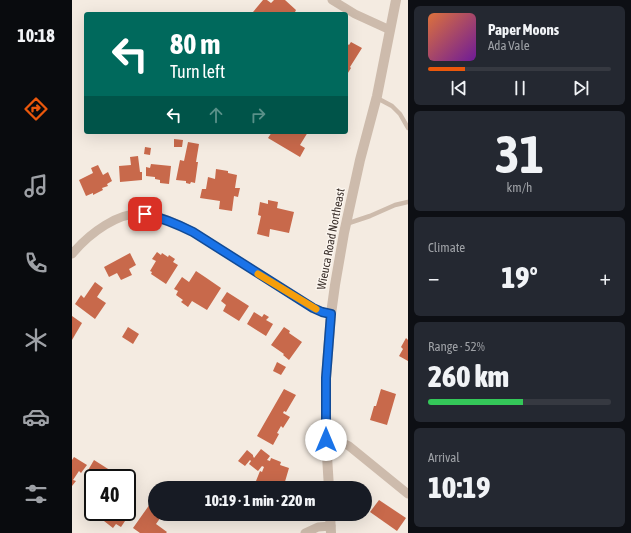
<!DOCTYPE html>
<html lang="en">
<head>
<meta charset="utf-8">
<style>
  body { margin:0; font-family:"Asap Condensed",sans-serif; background:#242831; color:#f1f3f6; height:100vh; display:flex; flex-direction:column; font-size:15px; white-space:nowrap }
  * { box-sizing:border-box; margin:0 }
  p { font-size:13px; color:#9ea1a6 }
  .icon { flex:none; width:22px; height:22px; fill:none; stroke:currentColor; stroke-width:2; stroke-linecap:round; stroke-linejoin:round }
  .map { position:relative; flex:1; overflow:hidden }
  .details { display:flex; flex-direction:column; gap:6px; padding:6px; background:#0d0f14; width:223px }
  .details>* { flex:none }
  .guide { position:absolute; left:12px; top:12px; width:264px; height:122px; border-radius:4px; box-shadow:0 4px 16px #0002; background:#00695c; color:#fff; overflow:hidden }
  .speed { position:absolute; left:12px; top:469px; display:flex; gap:8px; font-size:20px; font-weight:700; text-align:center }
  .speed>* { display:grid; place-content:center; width:52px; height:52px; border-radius:50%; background:#171b24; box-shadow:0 4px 16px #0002; line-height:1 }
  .speed .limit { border:2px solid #111; border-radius:6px; background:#fff; color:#111 }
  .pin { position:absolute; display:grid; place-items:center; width:34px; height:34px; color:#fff; margin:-17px; border-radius:8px; box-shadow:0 2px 6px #0006 }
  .me { position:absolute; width:44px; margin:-22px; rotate:0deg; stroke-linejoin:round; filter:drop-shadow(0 0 3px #0008) }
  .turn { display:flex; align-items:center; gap:14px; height:84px; padding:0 20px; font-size:18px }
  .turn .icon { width:52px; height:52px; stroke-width:2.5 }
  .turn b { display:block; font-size:28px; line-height:34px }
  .lanes { display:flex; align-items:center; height:38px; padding:0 20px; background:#0003; justify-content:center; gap:20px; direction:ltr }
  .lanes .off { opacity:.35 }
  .big { font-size:30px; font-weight:800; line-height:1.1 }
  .details .tile { flex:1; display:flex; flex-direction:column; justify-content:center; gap:6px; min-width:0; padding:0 14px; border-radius:6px; background:#242831 }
  .details .dial { align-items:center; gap:0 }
  .dial b { font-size:52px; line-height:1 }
  .song { display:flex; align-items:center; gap:12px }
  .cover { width:48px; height:48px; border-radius:6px; background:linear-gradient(135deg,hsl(20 70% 55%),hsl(280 70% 35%)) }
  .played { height:4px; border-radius:2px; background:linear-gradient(90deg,#ea580c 20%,#363941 20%) }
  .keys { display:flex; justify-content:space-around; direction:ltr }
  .heat { display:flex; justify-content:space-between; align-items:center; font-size:22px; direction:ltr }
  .charge { height:6px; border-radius:3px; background:linear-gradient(90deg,#34c759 52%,#363941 0) }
  .trip { position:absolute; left:76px; top:481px; width:224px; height:40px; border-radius:20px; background:#171b24; box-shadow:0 4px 16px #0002; font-weight:800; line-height:40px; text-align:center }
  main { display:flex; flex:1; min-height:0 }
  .tabs { display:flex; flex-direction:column; width:72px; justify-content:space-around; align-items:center; background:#090b0e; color:#9ea1a6 }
  .tabs .icon { width:28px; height:28px }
  .tabs .selected { color:#ea580c }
  .tabs b { font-size:18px; color:#f1f3f6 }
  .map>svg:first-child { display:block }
  .building { fill:#c8694b }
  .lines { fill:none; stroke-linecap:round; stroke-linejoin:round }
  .service { stroke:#cdbbac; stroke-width:4.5 }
  .minor { stroke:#cdbbac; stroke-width:9 }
  .tertiary { stroke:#cdbbac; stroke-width:10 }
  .route-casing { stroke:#114b97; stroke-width:10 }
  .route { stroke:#1a73e8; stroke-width:7 }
  .slow { stroke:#f59e0b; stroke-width:7 }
  .labels { text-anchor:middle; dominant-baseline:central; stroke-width:3; stroke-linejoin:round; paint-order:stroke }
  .street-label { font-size:12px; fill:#3b302b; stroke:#fbf5ee }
</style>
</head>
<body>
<main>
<nav class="tabs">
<b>10:18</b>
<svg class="icon selected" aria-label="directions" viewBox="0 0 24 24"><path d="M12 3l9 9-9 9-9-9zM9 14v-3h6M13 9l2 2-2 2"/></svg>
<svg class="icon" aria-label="music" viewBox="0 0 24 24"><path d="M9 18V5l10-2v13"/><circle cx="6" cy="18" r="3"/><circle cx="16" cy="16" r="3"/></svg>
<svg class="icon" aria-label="phone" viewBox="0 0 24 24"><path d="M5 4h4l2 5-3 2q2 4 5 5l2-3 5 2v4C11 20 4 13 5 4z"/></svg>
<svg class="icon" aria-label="climate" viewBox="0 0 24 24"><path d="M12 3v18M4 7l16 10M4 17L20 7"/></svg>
<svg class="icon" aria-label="car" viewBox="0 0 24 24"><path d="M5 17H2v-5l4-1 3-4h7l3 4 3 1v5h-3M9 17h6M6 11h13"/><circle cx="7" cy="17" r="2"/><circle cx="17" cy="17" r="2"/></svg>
<svg class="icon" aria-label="filters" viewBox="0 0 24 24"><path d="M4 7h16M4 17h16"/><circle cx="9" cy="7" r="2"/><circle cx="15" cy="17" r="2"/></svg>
</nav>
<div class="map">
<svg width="336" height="533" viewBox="0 0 336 533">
  <rect width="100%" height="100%" fill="#f4ebe1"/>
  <!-- building -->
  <g class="building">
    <path d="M191,0h4l4,3 3,-3h11l11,10 -1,2 3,2h-43l-2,-2z"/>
    <path d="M279,42l11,6 -12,19 1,1 -5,8v-33l3,2z"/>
    <path d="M200,132h36l-8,13 5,3 -5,9 -32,-19z"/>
    <path d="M102,139l9,1 -1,7h-8z"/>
    <path d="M116,142l11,2 -3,18h2l-3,21 -4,-1 -1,2 -4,-1v-2l-10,-1 4,-20 4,1z"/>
    <path d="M73,147l6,1 -1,7 -6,-1z"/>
    <path d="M66,156l2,16h2v8l-22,2 -1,-16 12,-1 -1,-8z"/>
    <path d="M79,164l20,2 -2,18 -9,-1v-3l-5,-1v-2l-9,-1v-9l4,1z"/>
    <path d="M26,165l5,10 5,-3 4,9 -5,3 1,2 -6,2 1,2 -10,5v-2l-7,3 -7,-16 14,-7 -2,-5z"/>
    <path d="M144,169l12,2v2l9,2 -2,13h5l-2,9 -4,-1 -2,15 -13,-2 1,-8 -20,-3 2,-9h4l2,-12 7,2z"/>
    <path d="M196,200l10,2 -1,6 17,4 -5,21 -19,-4 -1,8 -12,-3 4,-18 -3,-1 2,-13 8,2z"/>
    <path d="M85,252l4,3 1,-2 6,4 1,-2 6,4 -2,3 5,3 -12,19 -15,-10 1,-2 -2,-1 6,-10 -4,-2z"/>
    <path d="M58,253l6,12 -7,4 3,6 -11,5 -4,-7 -8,4 -5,-10z"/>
    <path d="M124,271l9,6 16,11 -14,22 -15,-9 -4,6 -7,-5 2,-2 -7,-5 2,-4 -4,-2 8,-12 7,5z"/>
    <path d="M23,282l8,6 -6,9 9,6 -11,16 -20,-15 6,-9 3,3z"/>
    <path d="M155,292l22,14 -10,15 -16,-10 3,-6 -5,-4z"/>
    <path d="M182,312l8,5 2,-3 5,3 -3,3 7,4 -7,12 -19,-12z"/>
    <path d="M0,316l10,7 -10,17z"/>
    <path d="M56,327l11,7 -6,10 -11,-7z"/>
    <path d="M212,327l6,4 -1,2 13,9 -13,18 -6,-5 1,-1 -13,-9z"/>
    <path d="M334,338l2,2v21l-9,-5 4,-7 -2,-2z"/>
    <path d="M205,362l9,5 -5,8 -8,-4z"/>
    <path d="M212,389l12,6 -10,17 -2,-1 -1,2 7,4 -7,11 -2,-2 -4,7 2,1 -6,11 -16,-9z"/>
    <path d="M309,389l15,5 -9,31 -17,-5 4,-14h2z"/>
    <path d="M189,449l9,7 -3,4 3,1 1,-3 10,4 -1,3 9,3 -5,17h1l-1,3h-17l1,-3 -12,-4 4,-10 2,1 2,-5 -2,-1 -4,5 -9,-7 2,-3 -1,-1 -5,6 -7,-5 9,-11 6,5v1l1,2z"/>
    <path d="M2,457l13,8 -6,8 -2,-2 -6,9 3,1 -4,5v-26z"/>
    <path d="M22,460l22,14 -3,4h-18l-8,-6z"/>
    <path d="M149,484l6,4h-9z"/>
    <path d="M307,500l27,18 -9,13 -27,-19z"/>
    <path d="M78,504l5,3v7h8l-7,10 11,8 -1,1h-26l-7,-5z"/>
    <path d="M30,512h22l5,3 -8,12 -5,-3 -3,4 -9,-7 3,-4 -6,-4z"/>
    <path d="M181,514h9l-3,4z"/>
  </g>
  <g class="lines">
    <!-- service -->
    <g class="service">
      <path d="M305,98l15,8 8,8 8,14"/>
      <path d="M274,224l24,-8 25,-11 13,-3"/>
    </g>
    <!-- minor -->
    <g class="minor">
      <path d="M260,0l23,14 35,16"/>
      <path d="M0,254c17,-20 47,-44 75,-40 16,3 31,10 46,18l120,76 9,4 9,2"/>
      <path d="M254,440l13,1 10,5 59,48"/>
      <path d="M233,533l13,-6 13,-1"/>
    </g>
    <!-- tertiary -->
    <g class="tertiary">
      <path d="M257,488l-3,-48v-62l5,-64 4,-29 9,-52 16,-73 17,-64 19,-96"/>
      <path d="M258,514l1,19"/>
    </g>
  </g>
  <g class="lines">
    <defs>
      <path id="route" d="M73,214c18,4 32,10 48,18l120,76 9,4 9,2 -5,64v62"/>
    </defs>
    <!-- route casing -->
    <use href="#route" class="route-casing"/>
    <!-- route -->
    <use href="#route" class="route"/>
    <!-- slow -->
    <path class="slow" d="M186,274l58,35"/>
  </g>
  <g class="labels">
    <!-- street labels -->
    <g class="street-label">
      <text transform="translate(259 239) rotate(-79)">Wieuca Road Northeast</text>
    </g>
  </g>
</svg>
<div class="speed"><div class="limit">40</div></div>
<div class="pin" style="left:73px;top:214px;background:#d93025"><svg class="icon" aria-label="arrive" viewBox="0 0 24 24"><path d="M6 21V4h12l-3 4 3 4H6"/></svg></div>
<svg class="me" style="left:254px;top:440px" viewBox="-20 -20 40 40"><circle r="19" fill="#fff"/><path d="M0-13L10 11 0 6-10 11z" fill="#1a73e8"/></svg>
<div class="trip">10:19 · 1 min · 220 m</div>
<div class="guide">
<div class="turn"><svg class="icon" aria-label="left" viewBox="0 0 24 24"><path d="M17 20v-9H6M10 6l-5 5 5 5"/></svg><div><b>80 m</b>Turn left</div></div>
<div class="lanes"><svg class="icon" aria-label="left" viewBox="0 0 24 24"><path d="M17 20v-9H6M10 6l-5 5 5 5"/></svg><svg class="icon off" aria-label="ahead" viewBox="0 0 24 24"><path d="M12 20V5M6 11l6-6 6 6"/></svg><svg class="icon off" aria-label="right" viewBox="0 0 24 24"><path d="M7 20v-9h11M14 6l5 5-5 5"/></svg></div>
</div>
</div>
<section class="details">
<div class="tile">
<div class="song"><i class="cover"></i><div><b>Paper Moons</b><p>Ada Vale</p></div></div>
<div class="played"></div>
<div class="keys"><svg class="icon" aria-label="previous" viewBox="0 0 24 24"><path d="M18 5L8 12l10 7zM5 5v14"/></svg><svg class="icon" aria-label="pause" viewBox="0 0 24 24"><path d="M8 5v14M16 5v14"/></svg><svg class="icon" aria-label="next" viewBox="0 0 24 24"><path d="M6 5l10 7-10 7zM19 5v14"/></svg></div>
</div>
<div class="tile dial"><b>31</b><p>km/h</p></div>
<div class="tile"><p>Climate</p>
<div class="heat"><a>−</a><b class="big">19°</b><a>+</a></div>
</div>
<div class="tile"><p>Range · 52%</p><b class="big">260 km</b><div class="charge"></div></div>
<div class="tile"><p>Arrival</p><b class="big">10:19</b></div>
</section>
</main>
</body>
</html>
